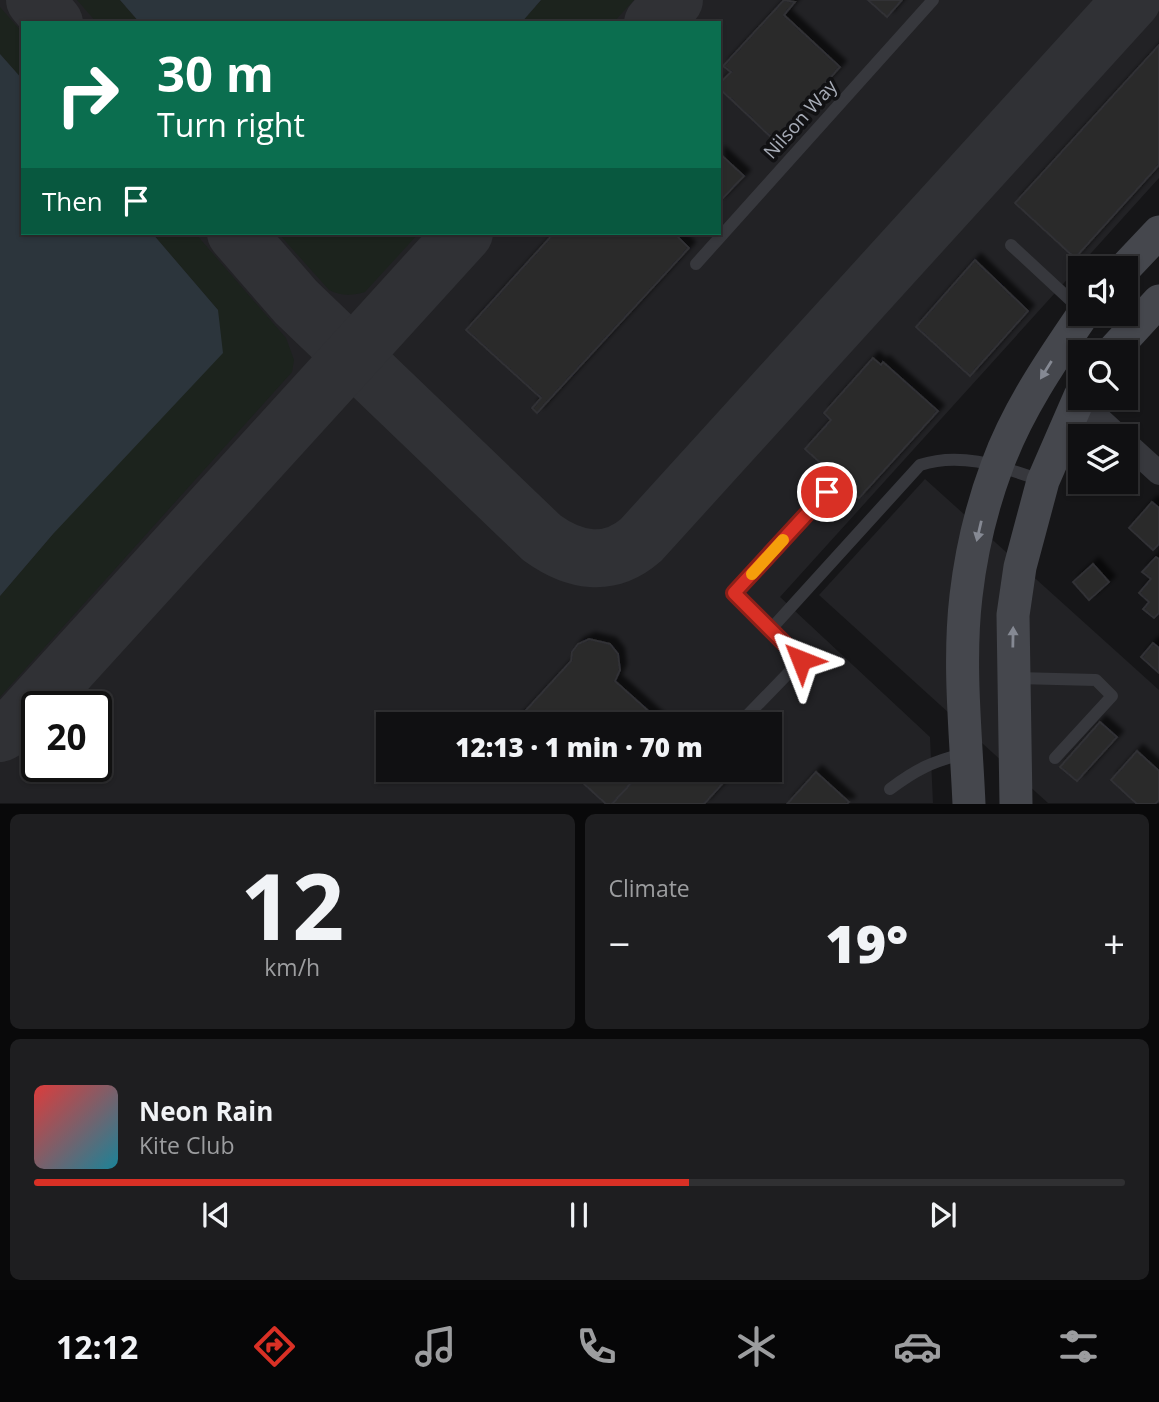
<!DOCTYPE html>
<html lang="en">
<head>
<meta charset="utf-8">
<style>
  body { margin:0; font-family:"Open Sans",sans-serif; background:#1e1e20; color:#f1f3f6; height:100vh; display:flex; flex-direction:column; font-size:26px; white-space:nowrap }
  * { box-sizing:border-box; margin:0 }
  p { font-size:23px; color:#9c9d9f }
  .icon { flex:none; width:38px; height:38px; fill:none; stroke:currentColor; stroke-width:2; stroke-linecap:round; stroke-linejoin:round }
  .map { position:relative; height:804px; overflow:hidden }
  .drawer { display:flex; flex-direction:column; gap:10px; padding:10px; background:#09090a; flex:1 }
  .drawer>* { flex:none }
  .hud { position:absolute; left:21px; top:21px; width:700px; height:214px; border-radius:0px; box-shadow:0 2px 5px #0004,0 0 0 2px #303032; background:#0b6e4f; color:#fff; overflow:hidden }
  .tools { position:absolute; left:1068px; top:256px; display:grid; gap:14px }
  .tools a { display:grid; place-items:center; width:70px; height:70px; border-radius:0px; background:#101012; box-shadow:0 2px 5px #0004,0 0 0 2px #303032; font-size:35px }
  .speed { position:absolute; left:21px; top:691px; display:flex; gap:14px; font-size:35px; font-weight:700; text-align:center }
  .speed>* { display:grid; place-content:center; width:91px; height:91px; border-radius:50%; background:#101012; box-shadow:0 2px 5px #0004,0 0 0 2px #303032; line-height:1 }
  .speed .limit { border:4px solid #111; border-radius:10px; background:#fff; color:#111 }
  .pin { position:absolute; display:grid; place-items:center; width:60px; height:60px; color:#fff; margin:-30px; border:4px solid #fff; border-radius:50%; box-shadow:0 2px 7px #0007 }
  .me { position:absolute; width:77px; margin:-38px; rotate:315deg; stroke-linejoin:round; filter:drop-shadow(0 0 5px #0008) }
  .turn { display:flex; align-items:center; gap:24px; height:147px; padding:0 21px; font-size:32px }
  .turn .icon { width:91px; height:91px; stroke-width:2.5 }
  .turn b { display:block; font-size:49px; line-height:60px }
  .then { display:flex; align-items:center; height:66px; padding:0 21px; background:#0003; gap:14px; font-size:26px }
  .big { font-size:52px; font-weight:800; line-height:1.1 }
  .drawer .widget { flex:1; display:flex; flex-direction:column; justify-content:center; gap:10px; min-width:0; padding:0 24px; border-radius:10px; background:#1e1e20 }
  .drawer .dial { align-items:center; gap:0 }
  .dial b { font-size:91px; line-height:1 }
  .song { display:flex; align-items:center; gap:21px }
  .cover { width:84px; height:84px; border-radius:10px; background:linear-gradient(135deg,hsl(0 70% 55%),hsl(190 70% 35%)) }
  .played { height:7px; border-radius:4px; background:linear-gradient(90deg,#d93025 60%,#303032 60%) }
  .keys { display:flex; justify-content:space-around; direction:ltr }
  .heat { display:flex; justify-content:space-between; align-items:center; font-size:38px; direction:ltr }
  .drawer .tiles { flex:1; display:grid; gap:10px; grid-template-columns:1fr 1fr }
  .widget:last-child { grid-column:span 2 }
  .trip { position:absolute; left:376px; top:712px; width:406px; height:70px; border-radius:0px; background:#101012; box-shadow:0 2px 5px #0004,0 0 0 2px #303032; font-weight:800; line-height:70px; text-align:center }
  .dock { display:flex; height:112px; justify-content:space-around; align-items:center; background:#060607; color:#9c9d9f }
  .dock .icon { width:49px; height:49px }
  .dock .current { color:#d93025 }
  .dock b { font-size:32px; color:#f1f3f6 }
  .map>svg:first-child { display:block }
  .built { fill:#222225; fill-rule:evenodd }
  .green { fill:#1c231d }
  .water { fill:#2c353c }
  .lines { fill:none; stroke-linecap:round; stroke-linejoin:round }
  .taxiway { stroke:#303135; stroke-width:58 }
  .building { fill:#29292c; stroke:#303034; stroke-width:2; filter:url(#shadow) }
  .lane { stroke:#37383d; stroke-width:12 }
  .street { stroke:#37383d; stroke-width:24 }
  .secondary { stroke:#45474d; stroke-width:33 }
  .oneway { fill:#858993 }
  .route-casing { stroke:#8d1f18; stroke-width:18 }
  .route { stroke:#d93025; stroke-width:12 }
  .slow { stroke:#f59e0b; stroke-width:12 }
  .labels { text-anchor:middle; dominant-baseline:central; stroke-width:7; stroke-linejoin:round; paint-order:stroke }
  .street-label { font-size:19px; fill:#a8adb8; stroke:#111113 }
</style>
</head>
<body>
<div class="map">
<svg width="1159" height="804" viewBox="0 0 1159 804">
  <defs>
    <filter id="shadow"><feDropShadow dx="6" dy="-6" stdDeviation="2" flood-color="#0009"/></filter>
  </defs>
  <rect width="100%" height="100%" fill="#161618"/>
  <!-- built -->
  <g class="built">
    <path d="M0,0h1159v178l-379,419 150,140 3,66h-933zM23,23h696v210h-696zM37,707h59v59h-59zM388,724h382v46h-382z"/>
    <path d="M925,479l234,211v113h-111l-229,-208z"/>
  </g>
  <!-- green -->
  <g class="green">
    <path d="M77,0h43l20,23h-43z"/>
    <path d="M541,0h93l-21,23h-92z"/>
    <path d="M0,7l23,26v47l-23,-26z"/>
    <path d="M152,233h43l91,105 8,22 -2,12 -292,325v-101l53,-62 165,-224z"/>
    <path d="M278,233h141l-54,59c-14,4 -23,4 -36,-2z"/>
  </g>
  <!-- water -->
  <g class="water">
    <path d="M120,0h421l-20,23h-381z"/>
    <path d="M0,54l23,26v153h129l66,77 5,43 -170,181 -53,62z"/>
  </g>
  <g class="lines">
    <!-- taxiway -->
    <g class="taxiway">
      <path d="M35,0l19,23"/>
      <path d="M653,23l21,-23"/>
      <path d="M236,233l60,69 246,236c32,23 67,30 99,2l491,-540"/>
      <path d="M0,733l19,-11 445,-489"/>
    </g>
  </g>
  <!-- building -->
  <g class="building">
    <path d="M784,0l11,2 -11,13 56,52 -66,73 -55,-52v-4l12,-12 -8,-6z"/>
    <path d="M868,0h34l-15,17z"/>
    <path d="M1159,45v120l-84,93 -60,-55z"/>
    <path d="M719,153l25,23 -25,26z"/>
    <path d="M554,233h120l15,15 -152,165 -5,-5 9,-10 -75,-68z"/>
    <path d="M975,260l53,51 -58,65 -54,-49z"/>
    <path d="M873,358l8,7 2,-3 55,49 -79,87 -54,-49 26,-29 -7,-7z"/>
    <path d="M1152,502l7,6v36l-6,6 -24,-22z"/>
    <path d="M1156,557l3,2v54l-5,5 -11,-9 6,-7 -10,-9 12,-14 -9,-7z"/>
    <path d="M1093,564l16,18 -20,18 -16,-18z"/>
    <path d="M589,639l21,5 8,10 2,16 -5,11 48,43h-144l-3,-3 55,-60 1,-9 6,-8z"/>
    <path d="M1153,643l6,5v25l-18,-16z"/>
    <path d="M1100,722l17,15 -40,44 -17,-14z"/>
    <path d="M1137,751l22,20v29l-4,4h-18l-26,-24z"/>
    <path d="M569,770h74l-31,34h-6z"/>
    <path d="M643,770h69l12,12 -20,22h-92z"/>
    <path d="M816,772l33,30 -2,2h-60z"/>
  </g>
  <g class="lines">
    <!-- lane -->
    <g class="lane">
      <path d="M1011,245l69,64"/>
      <path d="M696,264l237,-264"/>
      <path d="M771,629l149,-164c42,-14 82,2 123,16"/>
      <path d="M1017,678l79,2 16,16 -57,62"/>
      <path d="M739,724l62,-64 -67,-67 93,-101"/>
      <path d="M890,789c25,-19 43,-28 73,-35"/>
    </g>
    <!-- street -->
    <g class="street">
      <path d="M1078,399l40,37"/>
      <path d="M1125,442l34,31"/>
    </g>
    <!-- secondary -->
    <g class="secondary">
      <path d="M1125,268l34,-36"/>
      <path d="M1112,352l47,-51"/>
      <path d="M969,804c-3,-69 -11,-140 -3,-208 5,-43 16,-90 31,-130 20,-55 54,-105 87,-153"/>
      <path d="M1016,804l-3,-189 7,-48 23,-86 37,-85"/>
    </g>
  </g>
  <!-- one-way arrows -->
  <defs><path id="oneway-solid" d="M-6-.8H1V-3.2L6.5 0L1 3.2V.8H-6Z" transform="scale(1.75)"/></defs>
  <g class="oneway">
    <use href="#oneway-solid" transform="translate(1046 370) rotate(122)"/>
    <use href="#oneway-solid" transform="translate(979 531) rotate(103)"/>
    <use href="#oneway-solid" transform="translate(1013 637) rotate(-89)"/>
  </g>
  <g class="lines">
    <defs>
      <path id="route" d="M801,660l-67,-67 93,-101"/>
    </defs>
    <!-- route casing -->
    <use href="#route" class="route-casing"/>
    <!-- route -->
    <use href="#route" class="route"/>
    <!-- slow -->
    <path class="slow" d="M752,574l31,-34"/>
  </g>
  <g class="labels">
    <!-- street labels -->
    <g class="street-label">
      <text transform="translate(800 119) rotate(-48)">Nilson Way</text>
    </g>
  </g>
</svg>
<div class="tools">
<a><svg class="icon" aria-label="sound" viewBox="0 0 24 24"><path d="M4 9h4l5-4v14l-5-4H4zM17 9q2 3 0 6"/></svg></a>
<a><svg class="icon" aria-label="search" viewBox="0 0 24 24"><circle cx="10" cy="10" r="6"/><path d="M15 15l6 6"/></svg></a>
<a><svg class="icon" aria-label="layers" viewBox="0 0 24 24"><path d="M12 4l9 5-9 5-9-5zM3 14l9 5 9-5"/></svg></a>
</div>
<div class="speed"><div class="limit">20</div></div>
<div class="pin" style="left:827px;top:492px;background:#d93025"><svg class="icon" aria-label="arrive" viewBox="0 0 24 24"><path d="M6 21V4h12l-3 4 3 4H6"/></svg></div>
<svg class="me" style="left:801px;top:660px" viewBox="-20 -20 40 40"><path d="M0-17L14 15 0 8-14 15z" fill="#d93025" stroke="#fff" stroke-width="4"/></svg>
<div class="trip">12:13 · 1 min · 70 m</div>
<div class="hud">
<div class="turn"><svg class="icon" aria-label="right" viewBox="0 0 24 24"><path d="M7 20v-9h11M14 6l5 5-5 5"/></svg><div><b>30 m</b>Turn right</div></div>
<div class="then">Then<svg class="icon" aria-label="arrive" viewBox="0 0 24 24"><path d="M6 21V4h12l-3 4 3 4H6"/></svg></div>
</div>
</div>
<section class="drawer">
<div class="tiles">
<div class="widget dial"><b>12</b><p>km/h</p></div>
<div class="widget"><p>Climate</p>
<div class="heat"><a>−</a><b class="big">19°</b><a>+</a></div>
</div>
<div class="widget">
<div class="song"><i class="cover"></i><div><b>Neon Rain</b><p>Kite Club</p></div></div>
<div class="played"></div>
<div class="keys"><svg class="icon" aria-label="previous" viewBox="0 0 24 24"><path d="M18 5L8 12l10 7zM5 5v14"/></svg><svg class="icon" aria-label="pause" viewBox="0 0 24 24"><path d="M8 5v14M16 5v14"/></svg><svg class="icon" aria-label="next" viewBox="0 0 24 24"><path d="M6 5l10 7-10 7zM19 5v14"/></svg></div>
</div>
</div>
</section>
<nav class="dock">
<b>12:12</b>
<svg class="icon current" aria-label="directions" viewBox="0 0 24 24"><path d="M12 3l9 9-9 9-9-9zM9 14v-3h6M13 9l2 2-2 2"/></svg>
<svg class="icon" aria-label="music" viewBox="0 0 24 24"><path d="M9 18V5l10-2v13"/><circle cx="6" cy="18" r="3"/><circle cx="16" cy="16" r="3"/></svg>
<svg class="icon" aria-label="phone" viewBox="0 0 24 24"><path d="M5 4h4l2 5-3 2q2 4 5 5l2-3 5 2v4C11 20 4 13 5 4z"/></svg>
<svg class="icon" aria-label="climate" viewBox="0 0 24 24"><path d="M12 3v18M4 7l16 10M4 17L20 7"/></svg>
<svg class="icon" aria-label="car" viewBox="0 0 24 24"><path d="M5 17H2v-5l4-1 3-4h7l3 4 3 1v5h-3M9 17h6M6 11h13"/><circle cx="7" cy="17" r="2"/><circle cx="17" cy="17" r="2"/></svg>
<svg class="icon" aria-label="filters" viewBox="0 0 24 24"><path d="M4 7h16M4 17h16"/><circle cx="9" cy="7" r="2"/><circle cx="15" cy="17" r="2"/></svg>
</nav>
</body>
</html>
